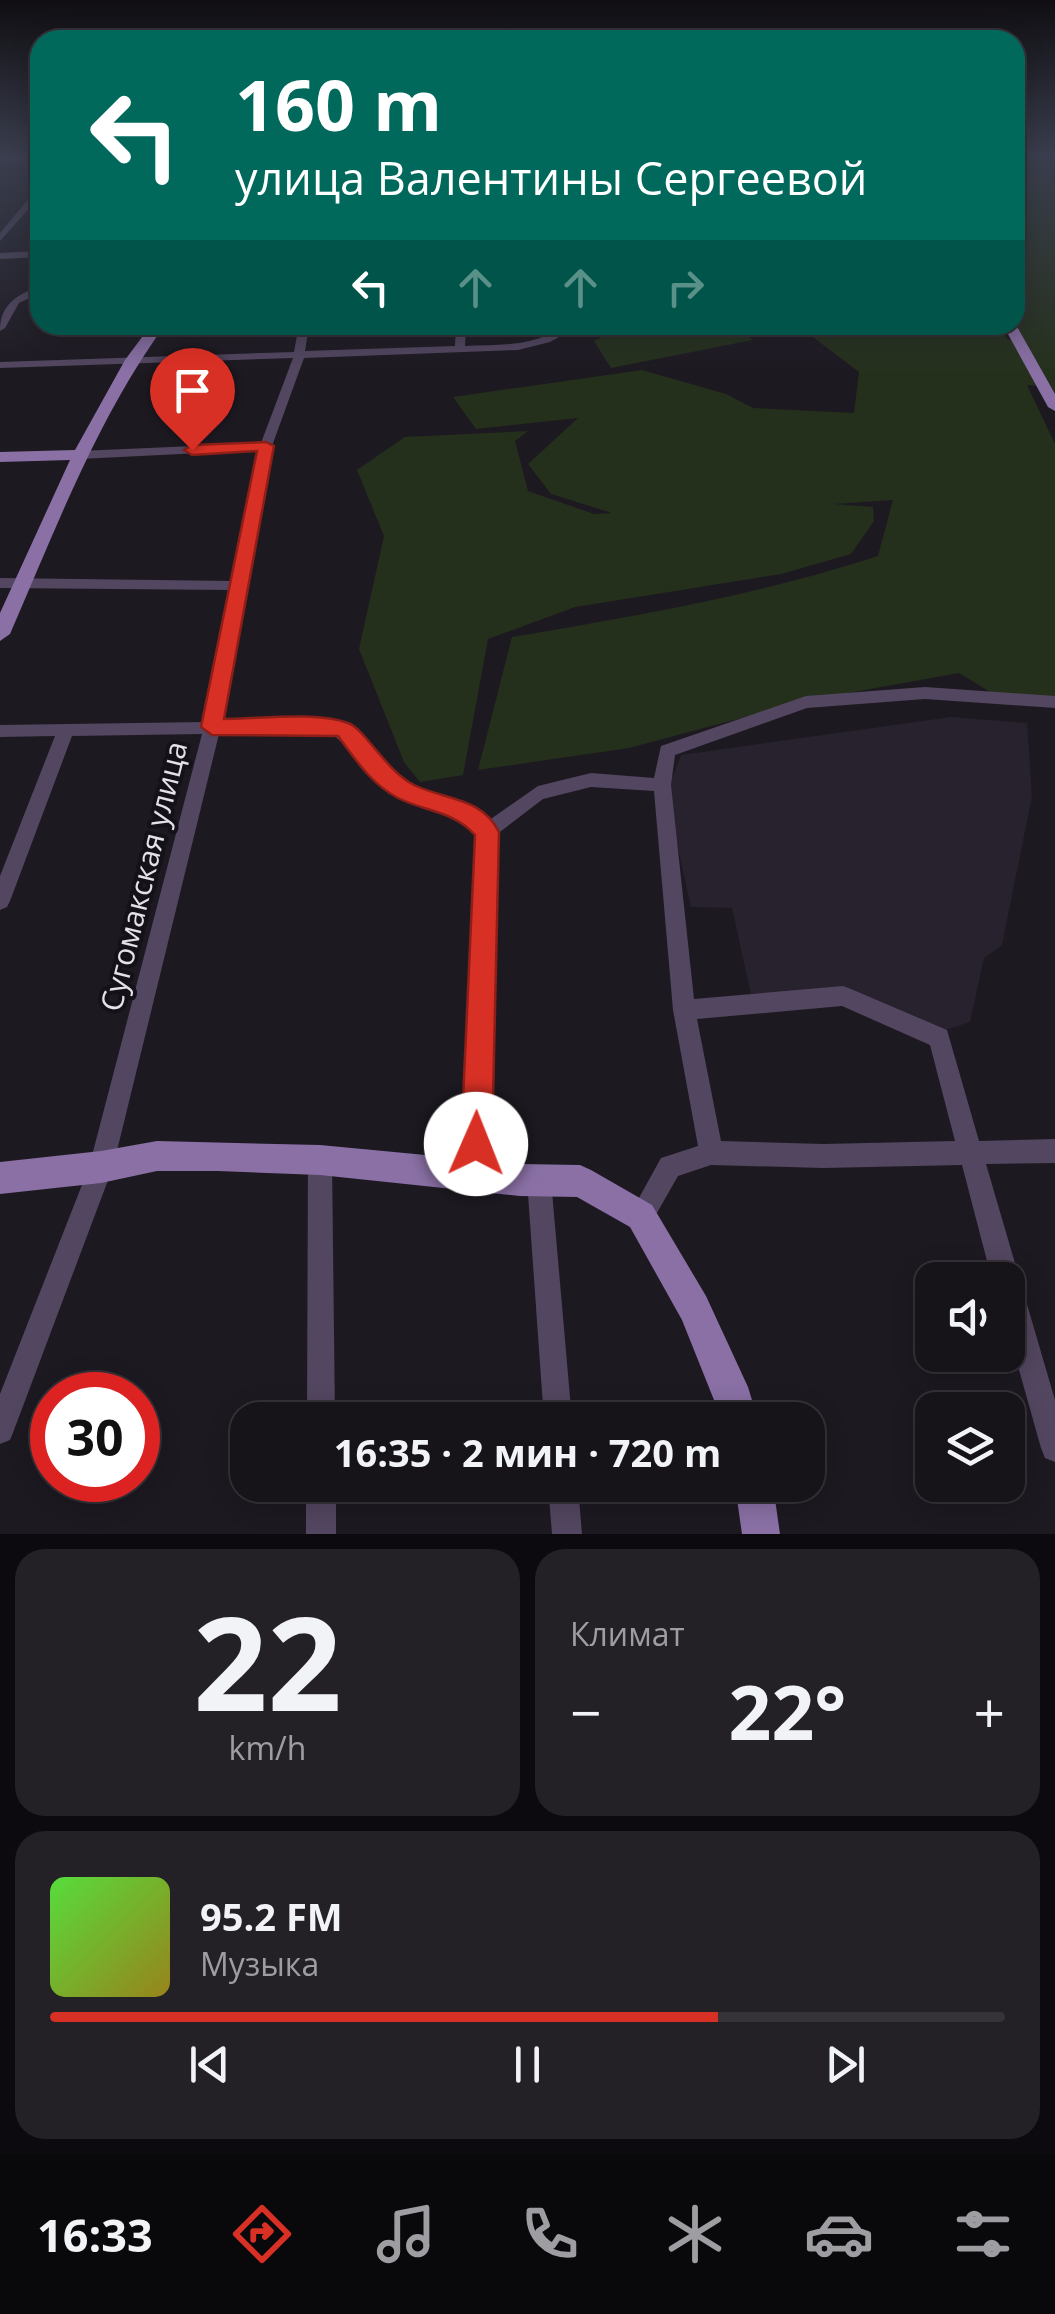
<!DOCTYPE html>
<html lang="ru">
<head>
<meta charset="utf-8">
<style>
  body { margin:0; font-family:"Open Sans",sans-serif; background:#232026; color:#f1f3f6; height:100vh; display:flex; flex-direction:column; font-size:38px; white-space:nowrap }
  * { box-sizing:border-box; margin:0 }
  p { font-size:32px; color:#9e9ea2 }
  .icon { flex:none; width:55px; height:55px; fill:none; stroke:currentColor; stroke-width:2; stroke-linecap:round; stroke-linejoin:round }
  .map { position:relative; height:1534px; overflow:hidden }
  .side { display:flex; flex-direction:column; gap:15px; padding:15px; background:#0c0a0e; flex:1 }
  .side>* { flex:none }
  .hud { position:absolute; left:30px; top:30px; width:995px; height:305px; border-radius:30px; box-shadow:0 5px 25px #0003,0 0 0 2px #353238; background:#00695c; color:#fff; overflow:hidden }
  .controls { position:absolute; left:915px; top:1262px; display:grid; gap:20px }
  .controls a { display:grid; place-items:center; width:110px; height:110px; border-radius:20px; background:#161319; box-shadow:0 5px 25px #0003,0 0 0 2px #353238; font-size:50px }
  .speed { position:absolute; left:30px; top:1372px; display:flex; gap:20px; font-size:50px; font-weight:700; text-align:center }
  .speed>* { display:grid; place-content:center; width:130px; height:130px; border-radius:50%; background:#161319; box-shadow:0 5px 25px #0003,0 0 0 2px #353238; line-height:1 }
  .speed .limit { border:15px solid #d22; background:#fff; color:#111 }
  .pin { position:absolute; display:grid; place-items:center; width:85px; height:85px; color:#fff; margin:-102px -42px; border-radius:50% 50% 50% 0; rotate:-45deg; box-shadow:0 0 10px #0007 }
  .pin .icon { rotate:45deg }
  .me { position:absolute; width:110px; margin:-55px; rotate:1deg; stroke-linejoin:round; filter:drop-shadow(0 0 8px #0008) }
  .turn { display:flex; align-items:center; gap:35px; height:210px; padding:0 40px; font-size:45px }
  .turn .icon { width:130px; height:130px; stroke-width:2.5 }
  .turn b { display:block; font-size:70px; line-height:85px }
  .lanes { display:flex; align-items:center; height:95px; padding:0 40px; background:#0003; justify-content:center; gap:50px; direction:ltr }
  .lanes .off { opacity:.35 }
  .big { font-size:75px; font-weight:700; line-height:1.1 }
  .side .card { flex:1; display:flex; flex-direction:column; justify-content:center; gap:15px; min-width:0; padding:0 35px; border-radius:30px; background:#232026 }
  .side .dial { align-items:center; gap:0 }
  .dial b { font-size:130px; line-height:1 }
  .song { display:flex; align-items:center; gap:30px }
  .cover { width:120px; height:120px; border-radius:15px; background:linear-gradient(135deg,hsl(110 70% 55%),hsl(50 70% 35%)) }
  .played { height:10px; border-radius:5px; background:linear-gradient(90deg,#d93025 70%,#353238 70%) }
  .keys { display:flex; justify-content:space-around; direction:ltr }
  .heat { display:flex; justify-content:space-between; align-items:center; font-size:55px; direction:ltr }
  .side .tiles { flex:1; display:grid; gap:15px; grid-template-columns:1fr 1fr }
  .card:last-child { grid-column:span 2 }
  .trip { position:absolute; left:230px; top:1402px; width:595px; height:100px; border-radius:30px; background:#161319; box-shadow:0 5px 25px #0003,0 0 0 2px #353238; font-weight:700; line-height:100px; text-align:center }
  .tab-bar { display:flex; height:160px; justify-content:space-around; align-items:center; background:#09080a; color:#9e9ea2 }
  .tab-bar .icon { width:70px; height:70px }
  .tab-bar .on { color:#d93025 }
  .tab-bar b { font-size:45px; color:#f1f3f6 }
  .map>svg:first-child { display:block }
  .built { fill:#28212e }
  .green { fill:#25301c }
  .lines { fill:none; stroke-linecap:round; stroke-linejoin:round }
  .minor { fill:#534660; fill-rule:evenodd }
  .major { fill:#8a70a5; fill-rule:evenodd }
  .route { fill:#d93025; stroke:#8d1f18; stroke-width:2.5 }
  .labels { text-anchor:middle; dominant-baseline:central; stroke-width:8; stroke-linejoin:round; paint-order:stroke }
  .street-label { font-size:30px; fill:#e4e1e7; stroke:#141118 }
</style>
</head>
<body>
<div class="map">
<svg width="1055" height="1534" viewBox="0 0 1055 1534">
  <rect width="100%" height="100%" fill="#1d1921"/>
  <!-- built -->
  <path class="built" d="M951,717l76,6 5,73 -30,149 -18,13 -14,64 -34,11 -86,-40 -98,6 -20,-91 -41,-1 -25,-113 15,-39z"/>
  <!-- green -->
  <g class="green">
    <path d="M1015,158h40v236l-4,-7 -24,-2 28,59v253l-55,1 -41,-25 -150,27 -180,48 -151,22 34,-133c124,-21 247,-42 366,-81l15,-56 -59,4 39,3 1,14 -23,33 -70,20 -206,33 -87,32 -25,136 -43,7 -16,-20 -45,-113 25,-113 -27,-66 48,-33 123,-6 -13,10 13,50 66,23 18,-1 -61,-19 -23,-30 50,-46 -102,11 -23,-32 189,-27 84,24 27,14 101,5 5,-41 -62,-47h202l9,15 14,-2 -7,-13z"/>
    <path d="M626,325h108l19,15 -142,28 -17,-27z"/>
  </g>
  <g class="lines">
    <!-- minor -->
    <g class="minor">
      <path d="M0,158h40v4l-40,-1z"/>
      <path d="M37,189h3v7l-40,45v-8z"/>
      <path d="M40,251v6l-40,2v-6z"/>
      <path d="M40,286v7l-21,10 -14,25 -5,3c0,-27 17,-36 40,-45z"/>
      <path d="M138,325h10l-2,4 7,8 -1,2h-8l-8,-10z"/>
      <path d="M299,325h10l-4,26 150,-5 1,-21h10l-1,21c23,-1 46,0 68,-6 17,-4 30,-15 48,-15l-31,17 -32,8 -214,8 -32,88 -51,275 107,-1c33,10 35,32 60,50 30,23 71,26 100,51l50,-35 53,-13 63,5 7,-32 145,-50 119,-9 130,9v12l-130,-9 -118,9 -132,47 -4,30 23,214 149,-13 8,3 96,41 32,111 76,-2v24l-69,1 69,236v62l-10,-4 -4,-10 -33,-117v-51h-16l-30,-115 -139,3 -112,-3 -33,11 -28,49 -9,3 -9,-3 -3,-9 32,-58 37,-12 -25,-136 -19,-219 -63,-4 -48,12 -47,36 -8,340 -3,9 -9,3 -9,-3 -3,-9 14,-340 -21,-16 -79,-37 -32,-36 -14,-12h-113l-106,433 -99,263 -4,10 -10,4v-50l89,-227 113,-433 -130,2 -62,165 -3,6 -7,3v-34l55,-140 -55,1v-12l205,-3 26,-132 -231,-2v-10l233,3 26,-131 -179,9 -6,-4 6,-4 181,-8 32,-85 -293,10v-6l294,-10zM842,1006l88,39 25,96 -132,3 -102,-3 -24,-122z"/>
      <path d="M320,1148l9,3 3,9 3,260h-28l1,-260 3,-9z"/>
      <path d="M539,1168l9,3 3,9 21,240h-28l-17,-240 3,-9z"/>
      <rect x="306" y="1485" width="30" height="49"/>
      <path d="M548,1485h30l4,49h-30z"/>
    </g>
    <!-- major -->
    <g class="major">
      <path d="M1015,323l40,71v17l-7,-4 -45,-82z"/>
      <path d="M151,325h14c-68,94 -109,203 -155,309l-10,7v-28l70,-153 -70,2v-10l75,-2 50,-90z"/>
      <path d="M157,1141l163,4 200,19 60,1 11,5 61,35 54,91 42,91 10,33h-36l-40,-100 -52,-93 -53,-30 -57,-1 -200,-21 -102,-4h-61l-56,12 -101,11v-32l101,-11z"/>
      <path d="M735,1485h38l7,49h-38z"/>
    </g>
  </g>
  <!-- sky -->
  <linearGradient id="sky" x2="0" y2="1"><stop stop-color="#100e12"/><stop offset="0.42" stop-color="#3a3e4e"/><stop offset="1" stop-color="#3a3e4e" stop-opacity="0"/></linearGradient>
  <rect width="1055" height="373" fill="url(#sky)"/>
  <!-- route -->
  <path class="route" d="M266,442l8,4 -50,273c35,0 92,-8 124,4 17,6 38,48 66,62 31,15 68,12 85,47l-7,312 -5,11 -11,4 -11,-4 -4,-11 14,-309c-21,-24 -49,-23 -77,-37 -27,-14 -42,-38 -60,-62l-126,-1 -11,-8 56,-276 -65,4 -8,-5 8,-5z"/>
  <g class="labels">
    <!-- street labels -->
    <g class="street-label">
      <text transform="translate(143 876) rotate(-76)">Сугомакская улица</text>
    </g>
  </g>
</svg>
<div class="controls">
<a><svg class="icon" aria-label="sound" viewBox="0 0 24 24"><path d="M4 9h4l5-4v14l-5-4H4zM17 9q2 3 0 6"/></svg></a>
<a><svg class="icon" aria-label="layers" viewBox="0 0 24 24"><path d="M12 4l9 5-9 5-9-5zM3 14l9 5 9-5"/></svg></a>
</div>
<div class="speed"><div class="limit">30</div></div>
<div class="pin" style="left:192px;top:450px;background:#d93025"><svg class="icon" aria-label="arrive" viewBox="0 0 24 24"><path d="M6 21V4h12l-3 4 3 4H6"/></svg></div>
<svg class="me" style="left:476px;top:1144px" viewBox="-20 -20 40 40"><circle r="19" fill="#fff"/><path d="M0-13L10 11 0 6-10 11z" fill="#d93025"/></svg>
<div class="trip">16:35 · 2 мин · 720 m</div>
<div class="hud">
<div class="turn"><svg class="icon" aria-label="left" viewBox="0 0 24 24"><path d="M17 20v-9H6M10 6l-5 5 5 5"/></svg><div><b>160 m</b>улица Валентины Сергеевой</div></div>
<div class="lanes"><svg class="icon" aria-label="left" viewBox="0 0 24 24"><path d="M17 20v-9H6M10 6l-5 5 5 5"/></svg><svg class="icon off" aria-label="ahead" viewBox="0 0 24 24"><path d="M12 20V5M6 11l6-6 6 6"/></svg><svg class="icon off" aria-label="ahead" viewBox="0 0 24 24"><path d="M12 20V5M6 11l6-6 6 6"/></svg><svg class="icon off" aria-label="right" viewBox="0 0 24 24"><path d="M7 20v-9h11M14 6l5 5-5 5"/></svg></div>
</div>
</div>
<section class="side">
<div class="tiles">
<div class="card dial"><b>22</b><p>km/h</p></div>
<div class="card"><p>Климат</p>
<div class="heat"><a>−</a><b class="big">22°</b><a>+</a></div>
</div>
<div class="card">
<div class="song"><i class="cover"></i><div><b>95.2 FM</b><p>Музыка</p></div></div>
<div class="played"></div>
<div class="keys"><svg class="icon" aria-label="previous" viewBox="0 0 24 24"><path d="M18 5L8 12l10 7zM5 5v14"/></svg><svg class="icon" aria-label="pause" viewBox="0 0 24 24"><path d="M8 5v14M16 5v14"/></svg><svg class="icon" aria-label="next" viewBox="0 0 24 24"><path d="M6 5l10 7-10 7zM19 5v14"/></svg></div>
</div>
</div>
</section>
<nav class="tab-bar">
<b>16:33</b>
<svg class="icon on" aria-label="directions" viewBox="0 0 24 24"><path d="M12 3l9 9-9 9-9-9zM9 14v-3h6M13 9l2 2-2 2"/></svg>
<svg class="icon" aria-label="music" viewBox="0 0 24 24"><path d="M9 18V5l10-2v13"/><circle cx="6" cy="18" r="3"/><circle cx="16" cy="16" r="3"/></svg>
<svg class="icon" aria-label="phone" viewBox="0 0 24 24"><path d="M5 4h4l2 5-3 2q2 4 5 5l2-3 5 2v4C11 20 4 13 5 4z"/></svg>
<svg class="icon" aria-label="climate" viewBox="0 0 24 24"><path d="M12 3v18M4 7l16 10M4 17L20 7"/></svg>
<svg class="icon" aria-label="car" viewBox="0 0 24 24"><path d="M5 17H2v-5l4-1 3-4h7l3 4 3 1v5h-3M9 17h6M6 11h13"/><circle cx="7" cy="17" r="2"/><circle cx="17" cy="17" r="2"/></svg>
<svg class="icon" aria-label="filters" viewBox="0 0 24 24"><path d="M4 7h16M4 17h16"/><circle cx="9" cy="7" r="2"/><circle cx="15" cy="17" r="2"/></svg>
</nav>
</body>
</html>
